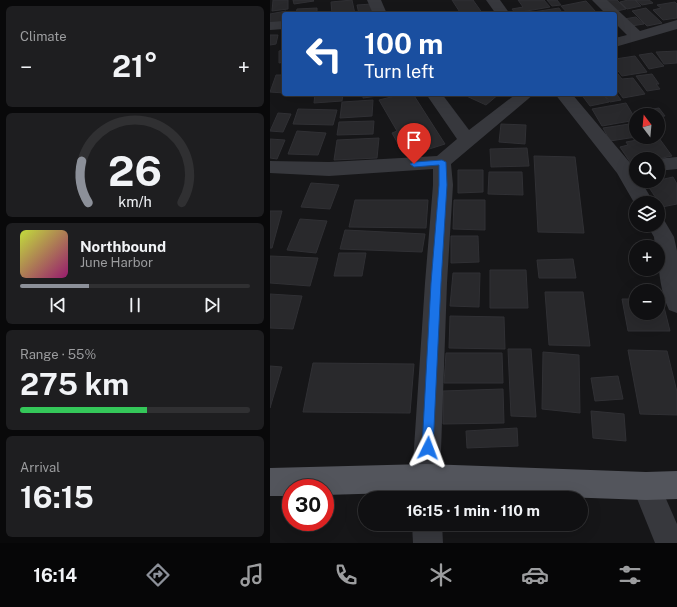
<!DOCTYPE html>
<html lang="en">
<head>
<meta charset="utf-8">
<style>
  body { margin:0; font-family:"Public Sans",sans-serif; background:#1e1e20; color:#f1f3f6; height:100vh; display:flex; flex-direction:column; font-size:15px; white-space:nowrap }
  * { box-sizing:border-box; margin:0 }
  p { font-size:13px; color:#9c9d9f }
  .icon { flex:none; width:22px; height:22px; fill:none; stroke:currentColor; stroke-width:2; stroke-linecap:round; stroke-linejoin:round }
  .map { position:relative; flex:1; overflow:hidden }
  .details { display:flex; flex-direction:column; gap:6px; padding:6px; background:#09090a; width:270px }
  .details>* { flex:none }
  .hud { position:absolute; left:12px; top:12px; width:335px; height:84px; border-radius:4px; box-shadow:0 4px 16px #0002,0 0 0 1px #303032; background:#1a4fa0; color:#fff; overflow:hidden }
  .needle { width:26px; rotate:344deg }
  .tools { position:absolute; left:359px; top:108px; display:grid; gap:8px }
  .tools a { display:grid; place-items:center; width:36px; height:36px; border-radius:50%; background:#101012; box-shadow:0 4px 16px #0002,0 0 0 1px #303032; font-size:20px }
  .speed { position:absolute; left:12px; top:479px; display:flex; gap:8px; font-size:20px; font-weight:700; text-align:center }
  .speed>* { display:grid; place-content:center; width:52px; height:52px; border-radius:50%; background:#101012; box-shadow:0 4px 16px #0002,0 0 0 1px #303032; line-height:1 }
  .speed .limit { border:6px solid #d22; background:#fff; color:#111 }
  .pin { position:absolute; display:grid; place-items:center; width:34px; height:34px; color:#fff; margin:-41px -17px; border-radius:50% 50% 50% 0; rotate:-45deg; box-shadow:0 0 4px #0007 }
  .pin .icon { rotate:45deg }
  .me { position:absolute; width:44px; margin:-22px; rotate:3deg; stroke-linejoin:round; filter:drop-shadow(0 0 3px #0008) }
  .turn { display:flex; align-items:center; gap:14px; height:84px; padding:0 16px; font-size:18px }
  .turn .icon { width:52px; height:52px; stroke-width:2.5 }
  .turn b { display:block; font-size:28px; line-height:34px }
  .big { font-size:30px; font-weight:700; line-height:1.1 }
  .details .tile { flex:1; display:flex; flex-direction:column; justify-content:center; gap:6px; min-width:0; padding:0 14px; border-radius:6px; background:#1e1e20 }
  .details .dial { align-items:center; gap:0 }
  .dial svg { height:104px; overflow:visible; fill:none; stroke:#303032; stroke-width:7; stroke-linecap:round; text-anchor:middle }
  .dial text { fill:#f1f3f6; stroke:none }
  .song { display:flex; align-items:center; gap:12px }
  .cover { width:48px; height:48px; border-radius:6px; background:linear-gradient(135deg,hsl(70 70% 55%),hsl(320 70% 35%)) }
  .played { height:4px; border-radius:2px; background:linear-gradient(90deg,#8c9099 30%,#303032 30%) }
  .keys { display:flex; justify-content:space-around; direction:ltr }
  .heat { display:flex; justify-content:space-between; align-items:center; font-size:22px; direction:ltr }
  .charge { height:6px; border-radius:3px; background:linear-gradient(90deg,#34c759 55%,#303032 0) }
  .trip { position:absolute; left:88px; top:491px; width:230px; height:40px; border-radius:20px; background:#101012; box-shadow:0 4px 16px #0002,0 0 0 1px #303032; font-weight:700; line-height:40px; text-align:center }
  .dock { display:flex; height:64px; justify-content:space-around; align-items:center; background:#060607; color:#9c9d9f }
  .dock .icon { width:28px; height:28px }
  .dock .active { color:#8c9099 }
  .dock b { font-size:18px; color:#f1f3f6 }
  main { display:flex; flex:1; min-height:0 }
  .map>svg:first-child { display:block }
  .building { fill:#29292c; stroke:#303034 }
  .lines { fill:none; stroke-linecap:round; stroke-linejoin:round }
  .minor { fill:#37383d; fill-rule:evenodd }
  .major { fill:#53555c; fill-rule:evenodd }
  .route { fill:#1a73e8; stroke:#114b97 }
</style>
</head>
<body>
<main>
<section class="details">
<div class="tile"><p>Climate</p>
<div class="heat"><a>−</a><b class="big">21°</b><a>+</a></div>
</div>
<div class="tile dial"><svg viewBox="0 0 100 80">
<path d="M14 69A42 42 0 1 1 86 69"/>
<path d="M14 69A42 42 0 0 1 9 37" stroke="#8c9099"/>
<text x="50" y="56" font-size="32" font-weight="700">26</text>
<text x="50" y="72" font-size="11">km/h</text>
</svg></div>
<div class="tile">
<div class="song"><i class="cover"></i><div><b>Northbound</b><p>June Harbor</p></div></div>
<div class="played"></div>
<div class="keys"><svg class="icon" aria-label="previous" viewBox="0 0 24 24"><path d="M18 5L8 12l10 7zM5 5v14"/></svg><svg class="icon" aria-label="pause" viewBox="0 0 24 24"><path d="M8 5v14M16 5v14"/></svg><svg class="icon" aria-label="next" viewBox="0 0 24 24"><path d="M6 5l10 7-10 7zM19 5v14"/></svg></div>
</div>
<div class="tile"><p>Range · 55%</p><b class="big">275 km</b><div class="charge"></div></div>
<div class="tile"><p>Arrival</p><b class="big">16:15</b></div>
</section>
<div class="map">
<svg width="407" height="543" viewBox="0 0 407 543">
  <rect width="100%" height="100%" fill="#161618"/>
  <!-- building -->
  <g class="building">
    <path d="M3,0h15v9l-16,2z"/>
    <path d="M23,0h20l1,1 -20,3z"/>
    <path d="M82,0l3,14h-23l-1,-12z"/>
    <path d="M182,0h21l10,14h-22z"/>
    <path d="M248,0h26l6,7 -35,6 -3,-4 11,-2z"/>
    <path d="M277,0h10l4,5 -9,1z"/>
    <path d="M331,0h16l9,9 -14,3z"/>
    <path d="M358,0h7l6,6 -14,3 -7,-7z"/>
    <path d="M366,0h13l4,3 -11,2z"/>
    <path d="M316,1l10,11 -28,2 -7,-8z"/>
    <path d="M405,2l2,2v14l-14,2 -10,-10 8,-2 -4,-3z"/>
    <path d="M102,4l1,10h-14l-2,-9z"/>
    <path d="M47,8v6h-21l1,-5z"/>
    <path d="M289,8l4,6h-29l-1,-2z"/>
    <path d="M376,8l16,15 -15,3 -15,-15z"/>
    <path d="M16,11l1,3h-3v10l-14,2v-12z"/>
    <path d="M366,17l8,7 -19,3 -7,-7z"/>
    <path d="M0,35h8l-2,9 -6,1z"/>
    <path d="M14,50v12l-5,1v-12z"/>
    <path d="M407,51v12l-13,1 -8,-12z"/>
    <path d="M382,53l12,13 -15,3 -10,-14z"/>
    <path d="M365,56l12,16 -25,4 -7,-9v-8z"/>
    <path d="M348,74l4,5 11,-1 12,16 -22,4 -8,-11v-12z"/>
    <path d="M382,74l7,10h-3l4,5 -13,2 -11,-15z"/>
    <path d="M6,75h8v18l-14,-1z"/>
    <path d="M345,92l6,8 -11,2 -6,-8h11z"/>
    <path d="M45,94h28l-1,7 -28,2z"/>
    <path d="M93,94h15v2l-15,2z"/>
    <path d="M133,94h10l32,50 -19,6 -5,-7 -20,6 -9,-16 5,-2 -18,-31z"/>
    <path d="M192,94h37l-13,11z"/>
    <path d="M311,94h22l6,8 -19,4z"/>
    <path d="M103,100l-1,16 -32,2 2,-16z"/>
    <path d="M356,103l10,17 -34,6 -10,-17z"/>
    <path d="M389,108l6,8 -7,1v-2h-22l-2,-3z"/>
    <path d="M28,109l39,1 -4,15 -40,-1z"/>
    <path d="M8,113l13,1 -8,18 -13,-1z"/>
    <path d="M104,121l-1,13 -36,1 2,-13z"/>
    <path d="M366,123v14l-26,4 -7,-13z"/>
    <path d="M231,124l25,1 -1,19 -26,-2z"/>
    <path d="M27,131l29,2 -8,22 -30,-1z"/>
    <path d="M109,138l-2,20 -43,2 3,-20z"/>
    <path d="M389,138l13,18 -14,3h-22v5l-4,1 -12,-18 8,-2 -2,-3 11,-2 2,2z"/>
    <path d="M0,139l15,1 -8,19 -7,-1z"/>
    <path d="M257,148l2,18 -38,1 -1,-18z"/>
    <path d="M264,156l41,1 9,76 -46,-1z"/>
    <path d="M188,170h25v22l-25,1z"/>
    <path d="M219,172h33l1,23 -35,-1z"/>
    <path d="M403,177l4,7v20l-15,3 -16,-24z"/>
    <path d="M41,183l28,2 -9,24 -29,-2z"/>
    <path d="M85,200h73l-2,28 -77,-1z"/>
    <path d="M184,200h31v30l-32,-1z"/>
    <path d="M0,211h12l-10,37h-2z"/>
    <path d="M30,219l27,2 -11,32 -29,-3z"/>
    <path d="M75,230l80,4 -3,18 -82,-3z"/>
    <path d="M181,236h27l1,26 -28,1z"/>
    <path d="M69,253h27l-4,23h-28z"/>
    <path d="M0,256l48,2 -8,28 -40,-3z"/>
    <path d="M303,259l3,19h-37l-2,-18z"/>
    <path d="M220,270h36l2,38h-38z"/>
    <path d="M183,273h27l-1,34 -29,-1z"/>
    <path d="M275,292h38l7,54 -41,-1z"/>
    <path d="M0,294l32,2 -9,33 -23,-1z"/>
    <path d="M352,299h14v14h22v-14h4l8,32h-42z"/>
    <path d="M180,316l54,1 1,32 -56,-1z"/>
    <path d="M238,349h23l5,68 -25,-1z"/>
    <path d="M358,350l39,1 10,41v23l-37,-1z"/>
    <path d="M273,352l36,3 1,58 -38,-4z"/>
    <path d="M176,353h56l1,30h-59z"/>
    <path d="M43,363l101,1 -4,49 -107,-1z"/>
    <path d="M0,366l12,1 -12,41z"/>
    <path d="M348,376l5,23 -28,2 -4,-23z"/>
    <path d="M233,389l1,34 -61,1v-33z"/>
    <path d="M321,411l33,3 2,27 -33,-3z"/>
    <path d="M247,428l1,18 -51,2 -1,-17z"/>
  </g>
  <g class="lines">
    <!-- minor -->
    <g class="minor">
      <path d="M97,0h14l6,14h-14z"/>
      <path d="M216,0h14l10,14h-14z"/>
      <path d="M322,0h15l33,31 37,-11v9l-62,18v-9l12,-3 -12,-12v-9h-9z"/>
      <path d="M14,21v8l-14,1v-8z"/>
      <path d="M156,94h16l27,36 47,-36h18l-83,70 2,21 -6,98 -7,195 1,20h-28l-1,-20 13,-195 8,-98v-16l-104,7 -59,-3v-12l59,1 108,-6 20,-17z"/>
      <path d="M285,94h17l59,70 5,9v8h5l13,22h-18v3l-19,-33z"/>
      <path d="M407,157v12l-19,2v-12h-2z"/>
      <path d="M388,218l6,2 10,17 3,14v62l-8,-3c-9,-19 -11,-42 -11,-63h-3l-1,-10 -7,-12h11z"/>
      <path d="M376,472l10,4 21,48v19h-22l-23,-57 4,-10z"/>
      <path d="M142,524h30l1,19h-30z"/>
    </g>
    <!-- major -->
    <path class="major" d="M156,464l220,8 31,-1v28l-31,1 -220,-8 -101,3v-7h-34v8h-21v-28z"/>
  </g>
  <!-- route -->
  <path class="route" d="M172,160l4,2 1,23 -6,98 -8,165 -1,4 -4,1 -4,-1 -2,-4 9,-165 8,-98v-20l-25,2 -4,-3 4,-2z"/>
</svg>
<div class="tools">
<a><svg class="needle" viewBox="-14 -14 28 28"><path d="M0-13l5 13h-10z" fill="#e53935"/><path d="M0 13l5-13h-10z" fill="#9c9d9f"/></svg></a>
<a><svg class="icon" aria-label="search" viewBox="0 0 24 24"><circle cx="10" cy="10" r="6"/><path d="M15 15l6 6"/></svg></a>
<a><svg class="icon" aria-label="layers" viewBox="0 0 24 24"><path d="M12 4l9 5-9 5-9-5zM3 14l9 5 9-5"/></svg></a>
<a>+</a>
<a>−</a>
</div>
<div class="speed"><div class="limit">30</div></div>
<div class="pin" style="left:144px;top:164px;background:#d93025"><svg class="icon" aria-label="arrive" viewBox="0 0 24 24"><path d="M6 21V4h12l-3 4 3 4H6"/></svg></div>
<svg class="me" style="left:158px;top:448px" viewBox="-20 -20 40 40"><path d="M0-17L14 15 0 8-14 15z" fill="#1a73e8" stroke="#fff" stroke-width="4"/></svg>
<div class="trip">16:15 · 1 min · 110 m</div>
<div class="hud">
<div class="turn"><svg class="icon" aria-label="left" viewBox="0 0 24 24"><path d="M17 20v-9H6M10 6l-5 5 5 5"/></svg><div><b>100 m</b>Turn left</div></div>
</div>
</div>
</main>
<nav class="dock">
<b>16:14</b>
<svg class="icon active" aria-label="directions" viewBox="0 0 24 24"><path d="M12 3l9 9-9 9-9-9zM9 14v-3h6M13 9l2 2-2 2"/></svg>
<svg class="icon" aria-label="music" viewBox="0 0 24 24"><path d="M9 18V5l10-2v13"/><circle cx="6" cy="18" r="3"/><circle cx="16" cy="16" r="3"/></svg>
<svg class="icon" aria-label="phone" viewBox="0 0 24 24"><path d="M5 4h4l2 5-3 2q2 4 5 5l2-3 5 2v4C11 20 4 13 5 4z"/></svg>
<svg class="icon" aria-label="climate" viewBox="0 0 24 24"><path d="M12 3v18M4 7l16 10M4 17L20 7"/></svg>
<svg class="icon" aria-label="car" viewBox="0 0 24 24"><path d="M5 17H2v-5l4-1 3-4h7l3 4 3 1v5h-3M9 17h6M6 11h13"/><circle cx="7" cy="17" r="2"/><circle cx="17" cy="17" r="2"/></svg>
<svg class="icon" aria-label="filters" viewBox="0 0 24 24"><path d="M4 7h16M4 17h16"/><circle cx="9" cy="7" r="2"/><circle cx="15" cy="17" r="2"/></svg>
</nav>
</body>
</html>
